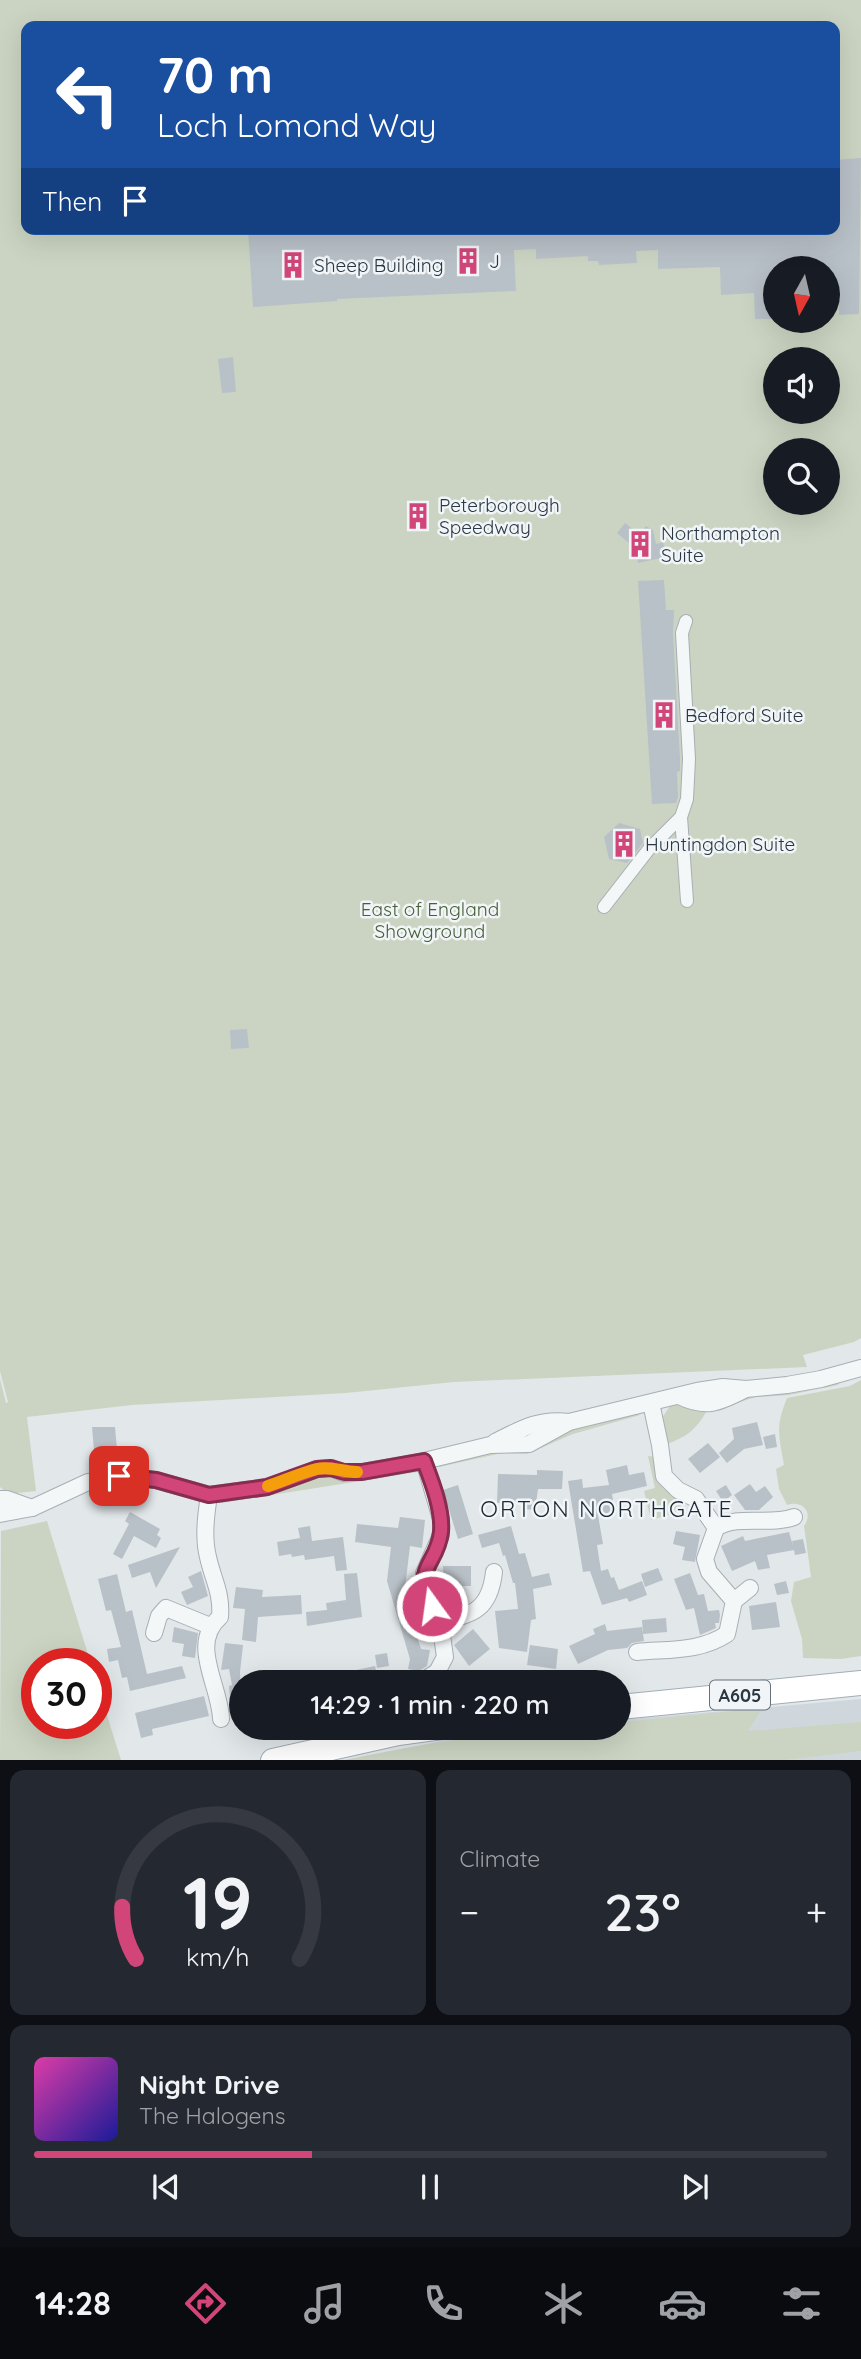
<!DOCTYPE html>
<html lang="en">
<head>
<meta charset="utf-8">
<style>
  body { margin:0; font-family:Quicksand,sans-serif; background:#242831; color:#f1f3f6; height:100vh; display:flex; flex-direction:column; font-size:26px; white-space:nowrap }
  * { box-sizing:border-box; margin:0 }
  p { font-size:23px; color:#9ea1a6 }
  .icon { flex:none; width:38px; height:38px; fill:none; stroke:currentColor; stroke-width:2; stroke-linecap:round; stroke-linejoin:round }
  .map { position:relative; height:1760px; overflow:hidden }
  .side { display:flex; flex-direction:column; gap:10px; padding:10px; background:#0d0f14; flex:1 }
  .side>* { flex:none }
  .hud { position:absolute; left:21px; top:21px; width:819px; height:214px; border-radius:14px; box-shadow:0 7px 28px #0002; background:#1a4fa0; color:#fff; overflow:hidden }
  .needle { width:46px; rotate:188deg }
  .buttons { position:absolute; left:763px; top:256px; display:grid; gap:14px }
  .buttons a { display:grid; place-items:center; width:77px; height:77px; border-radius:50%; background:#171b24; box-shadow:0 7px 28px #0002; font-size:35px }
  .speed { position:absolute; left:21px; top:1648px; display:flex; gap:14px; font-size:35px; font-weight:700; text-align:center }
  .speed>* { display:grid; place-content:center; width:91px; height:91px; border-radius:50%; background:#171b24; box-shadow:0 7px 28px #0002; line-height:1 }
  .speed .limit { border:10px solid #d22; background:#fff; color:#111 }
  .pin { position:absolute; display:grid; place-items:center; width:60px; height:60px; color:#fff; margin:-30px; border-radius:14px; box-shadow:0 4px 10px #0006 }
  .me { position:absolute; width:77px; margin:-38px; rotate:346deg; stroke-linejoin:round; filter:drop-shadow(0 0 5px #0008) }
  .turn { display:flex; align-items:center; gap:24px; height:147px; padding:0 21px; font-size:32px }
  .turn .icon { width:91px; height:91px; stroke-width:2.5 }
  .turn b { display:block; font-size:49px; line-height:60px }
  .then { display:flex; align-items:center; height:66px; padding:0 21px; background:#0003; gap:14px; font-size:26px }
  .big { font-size:52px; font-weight:600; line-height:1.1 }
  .side .widget { flex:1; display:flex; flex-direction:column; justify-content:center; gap:10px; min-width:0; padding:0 24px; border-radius:14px; background:#242831 }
  .side .dial { align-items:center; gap:0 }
  .dial svg { height:182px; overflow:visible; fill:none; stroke:#363941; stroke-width:7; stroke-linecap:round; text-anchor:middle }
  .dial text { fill:#f1f3f6; stroke:none }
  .song { display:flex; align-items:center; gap:21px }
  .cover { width:84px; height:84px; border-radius:10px; background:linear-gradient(135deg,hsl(320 70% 55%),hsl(240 70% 35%)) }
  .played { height:7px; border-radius:4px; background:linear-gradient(90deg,#d14579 35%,#363941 35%) }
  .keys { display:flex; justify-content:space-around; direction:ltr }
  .heat { display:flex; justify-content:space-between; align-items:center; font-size:38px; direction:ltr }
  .side .tiles { flex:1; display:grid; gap:10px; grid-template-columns:1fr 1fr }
  .widget:last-child { grid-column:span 2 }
  .trip { position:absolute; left:229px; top:1670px; width:402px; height:70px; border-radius:35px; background:#171b24; box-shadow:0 7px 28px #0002; font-weight:600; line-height:70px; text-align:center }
  .tabs { display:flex; height:112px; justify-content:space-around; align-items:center; background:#090b0e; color:#9ea1a6 }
  .tabs .icon { width:49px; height:49px }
  .tabs .on { color:#d14579 }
  .tabs b { font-size:32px; color:#f1f3f6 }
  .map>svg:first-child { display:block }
  .built { fill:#d0d7dc }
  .green { fill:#cbd4c2; fill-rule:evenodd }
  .building { fill:#b9c1c8 }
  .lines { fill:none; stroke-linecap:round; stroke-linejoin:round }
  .pedestrian-casing { stroke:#a7afb5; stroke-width:14 }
  .minor-casing { stroke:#a7afb5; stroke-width:18 }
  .primary-casing { stroke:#a1aeb6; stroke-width:26 }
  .pedestrian { stroke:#f4f7f8; stroke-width:12 }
  .minor { stroke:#f4f7f8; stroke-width:16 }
  .primary { stroke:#fff; stroke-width:24 }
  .route-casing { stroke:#882d4f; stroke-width:18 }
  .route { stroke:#d14579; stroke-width:12 }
  .slow { stroke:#f59e0b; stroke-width:12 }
  .labels { text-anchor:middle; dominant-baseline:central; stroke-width:5; stroke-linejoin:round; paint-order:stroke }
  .shield { fill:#f1f5f8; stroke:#657179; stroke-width:2 }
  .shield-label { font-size:18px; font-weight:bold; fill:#293843 }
  .poi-label { font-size:19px; fill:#293843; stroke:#f1f5f8; text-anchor:start }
  .park-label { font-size:19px; fill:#475f36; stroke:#f1f5f8 }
  .quarter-label { font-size:23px; letter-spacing:2px; fill:#1b2933; stroke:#f1f5f8 }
</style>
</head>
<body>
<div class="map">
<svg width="861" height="1761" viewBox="0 0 861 1761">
  <rect width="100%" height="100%" fill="#e2e7ea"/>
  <!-- built -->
  <path class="built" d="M861,1699v61l-516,1 133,-28 63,-6h79v-7z"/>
  <!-- green -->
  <g class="green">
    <path d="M0,0h861v1338l-7,4 -51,13 4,12 -353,15 -108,11 -214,12 -105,12 9,74 -28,3 -8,-7v-108l6,24 2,-1 -8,-31zM26,26h809v203h-809zM775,268h53v52h-53zM775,359h53v52h-53zM775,450h53v52h-53z"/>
    <path d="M861,1380v276l-20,3 -38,-1 -1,-19 -11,-38 3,-19 17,-5 -7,-51c10,-14 -2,-26 -17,-21l-8,-16 -3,-20 8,-4c-5,-30 -9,-37 3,-67l63,-12z"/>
    <path d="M840,1382l-2,3 -49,10 -33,2 -50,15c-9,17 -21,26 -39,32l-5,-26 8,-12z"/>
    <path d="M636,1413l4,2 -67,19 -46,20 -25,-1 -63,14 3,-6z"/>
    <path d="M648,1456l8,1 30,44 -11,12 -24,7 -7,-29 11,-3z"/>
    <path d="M411,1470l7,2 -197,31 1,-3 100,-24 26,2z"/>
    <path d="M47,1521l44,143h-54v60h59v-44l25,80h-121l1,-229z"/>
    <path d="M734,1711h27l-13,20 113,-9v29l-85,10 -431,-1c91,-19 181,-33 275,-33v-5z"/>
  </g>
  <!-- building -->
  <g class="building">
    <path d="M861,158l-2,156 -20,1 -1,-27 -10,1v-21h-53v51h-20l-1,-26 -33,2 -1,-28 -62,2v-19l-22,1 1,12 -38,2 -1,-4h-10v-5l-52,3v-10l-22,1 2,41 -179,8v2l-84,6 -5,-78h587v-69z"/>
    <path d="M233,357l3,35 -14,1 -4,-34z"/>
    <path d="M625,523l14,11 7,-8 7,4 3,14 7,-2 3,15 -28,6 -3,-15 -18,-15z"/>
    <path d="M664,580l2,30h8l-1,23 7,126v12l-3,1 1,25 -2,6 -24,1 -14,-223z"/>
    <path d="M619,823l21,6 3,14 -16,20 -18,-4 -5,-22z"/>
    <path d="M247,1029l2,19 -18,1 -1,-19z"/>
    <path d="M757,1422l6,23 -19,4 -17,14 -8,-10 15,-14 -2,-11z"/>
    <path d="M92,1427h23l2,23 -23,1z"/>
    <path d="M775,1434l2,13 -11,2 -3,-12z"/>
    <path d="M708,1443l12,14 -20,16 -12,-14z"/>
    <path d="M627,1465l2,10 15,-3 3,14 -35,8 3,19 -17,2 5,29 -6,1 4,26 7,-2 3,9 3,-1 5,13 23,-9 5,14 -18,7 -2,-4 -25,7 -12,-34 -7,1 -15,-91 14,-2 1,9 26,-3 -3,-15z"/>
    <path d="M537,1470l26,1 -1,18h-24l-3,21 -12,-1v-5l-26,-1 1,-29 39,1z"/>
    <path d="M750,1484l6,8 9,-6 8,11 -14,13h-14l-11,-15z"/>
    <path d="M458,1485l15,49 -15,5 -15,-49z"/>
    <path d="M726,1485l6,10 -9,7 -7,-11z"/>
    <path d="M130,1512l30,17 -3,6 4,3 -5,10 -22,-12 -12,23 -9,-5 16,-30 -4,-3z"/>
    <path d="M400,1517l25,3 -3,28 -12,-2 -5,42 3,19 5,-1 2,12 6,-1 2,11 -8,2 6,19 9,1 -3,16 -8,5 -11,-2 2,-10 -23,-78 4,-34 -36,-5 2,-18 41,4z"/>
    <path d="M310,1526l2,15 31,-4 4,33 -11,1 -2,-15 -29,4 -1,-5 -12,2 -1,-3 -12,2 -2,-14 23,-4 -2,-10z"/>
    <path d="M511,1526l8,28 6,-1 7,24 17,-4 3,12 -19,4 3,30 -5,1 -4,32 -28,-4 -4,-37 23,-2 -3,-26h-2l-8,-28 -2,1 -4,-13 -17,5 -4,-13z"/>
    <path d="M676,1531l24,4 -5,27 -13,-2 3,-13 -12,-3z"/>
    <path d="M789,1532l4,14 -1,-5 11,-2 3,14 -11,2 -1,-5 -27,5 3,13 -12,2 -3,-9 -23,10 -11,-25 22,-10 2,5z"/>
    <path d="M180,1547l-24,41 -6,-16 -18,6 -4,-13z"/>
    <path d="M443,1566h28v20h-27z"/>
    <path d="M658,1568l5,12 -18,7 -4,-13z"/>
    <path d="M201,1571l7,25 -21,9 -6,-13 12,-5 -5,-10z"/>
    <path d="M357,1573l5,44 -55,9 -1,-14 21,-2 -1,-7 20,-3 -2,-26z"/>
    <path d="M690,1573l8,22 6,-1 4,17 11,-1 1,5 -1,8h-4l1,5 -16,7 -6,-27 -8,2 -12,-31z"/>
    <path d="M117,1574l9,38 6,-2 15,64 35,-8 4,12 -56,13 -3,-14 -5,1 -4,-18 -9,2 -2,-13 14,-2 -10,-37 -5,1 -8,-32z"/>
    <path d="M786,1581l3,12 -12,2 -3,-11z"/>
    <path d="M236,1587l27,3 -1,7 39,-2 1,19 -44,3 -2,25 -14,-2 3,-31 -12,-1z"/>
    <path d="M776,1602l4,25 -28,3 -3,-24z"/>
    <path d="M666,1618l1,14 -24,2 -1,-14z"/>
    <path d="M605,1624l2,7 35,-4 2,14 -12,2 -5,5 -19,2 -30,14 -9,-18 26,-12 -2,-5z"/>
    <path d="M174,1627l24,6 -3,25 -13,-2 2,-12 -12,-2z"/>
    <path d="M473,1629l17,20 -21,17 -15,-21z"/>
    <path d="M225,1643l18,2 -3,27 2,40h-11l-2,-26 3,-1 -3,-16 -8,1z"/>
    <path d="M530,1645l28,4 -2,20 -29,-4z"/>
    <path d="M387,1653l2,13 -12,2 -2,-13z"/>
    <path d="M375,1666l4,16h-55l-1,-5z"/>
    <path d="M204,1696l5,20 -57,13 1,6 -12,3 -6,-25z"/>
  </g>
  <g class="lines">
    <defs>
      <g id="pedestrian">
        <path d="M681,817l6,84"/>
        <path d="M604,907l45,-58 32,-32 6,-18 2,-40 -7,-126 4,-12"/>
      </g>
      <g id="minor">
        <path d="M679,1396c27,13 40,7 65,-6"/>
        <path d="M495,1442c26,-13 44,-24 74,-20"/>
        <path d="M209,1495c-3,20 -6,42 -1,62 5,23 14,35 12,60 -31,27 0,68 1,102"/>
        <path d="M0,1499h7l25,9"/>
        <path d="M0,1514l32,-6 56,-26 31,-6 37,4 53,15 58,-8 50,-18 14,-1 13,5 18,-1 62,-11 66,-16 39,-1 40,-22 128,-31 26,-4 23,2 41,-4 34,-6 40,-11"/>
        <path d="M716,1528c22,-14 53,-2 78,-11"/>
        <path d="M734,1601l16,-13"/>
        <path d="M440,1621c34,-5 50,-13 54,-49"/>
        <path d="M154,1633l5,-17 7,-8 44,18"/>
        <path d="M637,1652c31,-3 63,0 90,-18l7,-33 -25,-29 -4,-13 11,-31 -20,-29 -18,-9 -14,-14 -4,-31 -9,-42"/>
        <path d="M421,1682l16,-10 8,-15 -5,-36 -15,-31 -1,-17 17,-38v-16l-17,-58"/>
      </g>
      <g id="primary">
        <path d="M620,1707l241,-24"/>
        <path d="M273,1761l125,-28 44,-6"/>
      </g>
    </defs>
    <!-- pedestrian casing -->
    <use href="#pedestrian" class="pedestrian-casing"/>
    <!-- minor casing -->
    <use href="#minor" class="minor-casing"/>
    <!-- primary casing -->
    <use href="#primary" class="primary-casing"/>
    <!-- pedestrian -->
    <use href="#pedestrian" class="pedestrian"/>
    <!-- minor -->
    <use href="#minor" class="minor"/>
    <!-- primary -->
    <use href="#primary" class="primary"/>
  </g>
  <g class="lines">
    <defs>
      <path id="route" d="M119,1476l37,4 53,15 58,-8 50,-18 14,-1 13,4h18l62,-11c8,21 19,49 17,71 -4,34 -29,34 -9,74"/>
    </defs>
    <!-- route casing -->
    <use href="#route" class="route-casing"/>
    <!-- route -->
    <use href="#route" class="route"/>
    <!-- slow -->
    <path class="slow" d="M268,1486c16,-5 32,-13 49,-17 13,-3 26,3 40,3"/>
  </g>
  <!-- icons -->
  <defs>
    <symbol id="building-bare" viewBox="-9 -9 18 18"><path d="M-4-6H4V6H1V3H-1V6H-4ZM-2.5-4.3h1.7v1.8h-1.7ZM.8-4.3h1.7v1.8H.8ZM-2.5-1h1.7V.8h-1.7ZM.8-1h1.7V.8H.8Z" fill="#d14579" stroke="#f1f5f8" stroke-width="2.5" paint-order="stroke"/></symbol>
  </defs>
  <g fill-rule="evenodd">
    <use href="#building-bare" x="449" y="242" width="38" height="38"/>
    <use href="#building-bare" x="274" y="246" width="38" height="38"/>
    <use href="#building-bare" x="399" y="497" width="38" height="38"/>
    <use href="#building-bare" x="621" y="525" width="38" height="38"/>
    <use href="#building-bare" x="645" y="696" width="38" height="38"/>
    <use href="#building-bare" x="605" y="825" width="38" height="38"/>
  </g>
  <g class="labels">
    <!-- shield labels -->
    <rect class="shield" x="710" y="1680.5" width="60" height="29" rx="5"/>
    <g class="shield-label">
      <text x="740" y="1695">A605</text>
    </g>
    <!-- poi labels -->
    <g class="poi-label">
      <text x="489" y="261">J</text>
      <text x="314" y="265">Sheep Building</text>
      <text x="439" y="505">Peterborough<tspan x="439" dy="22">Speedway</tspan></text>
      <text x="661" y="533">Northampton<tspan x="661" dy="22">Suite</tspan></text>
      <text x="685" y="715">Bedford Suite</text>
      <text x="645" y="844">Huntingdon Suite</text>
    </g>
    <!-- park labels -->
    <g class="park-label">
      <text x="430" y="909">East of England<tspan x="430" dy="22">Showground</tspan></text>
    </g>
    <!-- quarter labels -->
    <g class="quarter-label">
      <text x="607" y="1508">ORTON NORTHGATE</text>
    </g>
  </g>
</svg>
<div class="buttons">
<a><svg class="needle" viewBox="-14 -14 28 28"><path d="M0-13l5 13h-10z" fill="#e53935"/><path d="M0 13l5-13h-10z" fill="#9ea1a6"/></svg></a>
<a><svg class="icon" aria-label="sound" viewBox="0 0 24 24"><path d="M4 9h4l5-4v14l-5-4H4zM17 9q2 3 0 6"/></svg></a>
<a><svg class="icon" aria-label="search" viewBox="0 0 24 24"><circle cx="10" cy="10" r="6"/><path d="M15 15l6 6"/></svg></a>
</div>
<div class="speed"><div class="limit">30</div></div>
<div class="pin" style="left:119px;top:1476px;background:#d93025"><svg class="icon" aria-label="arrive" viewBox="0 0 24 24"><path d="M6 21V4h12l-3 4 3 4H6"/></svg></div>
<svg class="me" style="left:432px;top:1606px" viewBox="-20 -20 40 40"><circle r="17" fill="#d14579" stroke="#fff" stroke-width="3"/><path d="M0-11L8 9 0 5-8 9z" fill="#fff"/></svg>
<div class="trip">14:29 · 1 min · 220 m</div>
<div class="hud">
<div class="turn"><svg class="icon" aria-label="left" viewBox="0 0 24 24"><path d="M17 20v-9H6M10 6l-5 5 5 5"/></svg><div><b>70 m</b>Loch Lomond Way</div></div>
<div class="then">Then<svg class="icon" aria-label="arrive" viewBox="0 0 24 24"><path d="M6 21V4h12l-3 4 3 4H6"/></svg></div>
</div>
</div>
<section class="side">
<div class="tiles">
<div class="widget dial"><svg viewBox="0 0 100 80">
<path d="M14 69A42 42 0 1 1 86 69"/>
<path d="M14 69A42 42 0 0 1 8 46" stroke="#d14579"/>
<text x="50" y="56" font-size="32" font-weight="700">19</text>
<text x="50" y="72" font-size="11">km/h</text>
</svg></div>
<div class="widget"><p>Climate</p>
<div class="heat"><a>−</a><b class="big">23°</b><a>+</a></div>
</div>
<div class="widget">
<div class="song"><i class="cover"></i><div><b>Night Drive</b><p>The Halogens</p></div></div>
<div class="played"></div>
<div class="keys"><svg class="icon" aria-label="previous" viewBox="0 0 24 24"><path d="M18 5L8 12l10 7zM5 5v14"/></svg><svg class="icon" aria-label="pause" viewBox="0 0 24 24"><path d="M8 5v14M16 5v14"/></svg><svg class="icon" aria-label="next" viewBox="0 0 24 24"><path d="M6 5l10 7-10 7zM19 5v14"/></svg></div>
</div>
</div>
</section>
<nav class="tabs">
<b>14:28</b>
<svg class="icon on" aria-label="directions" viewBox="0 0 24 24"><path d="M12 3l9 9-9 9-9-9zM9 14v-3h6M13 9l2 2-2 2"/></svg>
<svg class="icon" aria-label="music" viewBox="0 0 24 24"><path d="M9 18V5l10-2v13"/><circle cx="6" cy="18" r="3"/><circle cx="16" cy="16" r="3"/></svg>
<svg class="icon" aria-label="phone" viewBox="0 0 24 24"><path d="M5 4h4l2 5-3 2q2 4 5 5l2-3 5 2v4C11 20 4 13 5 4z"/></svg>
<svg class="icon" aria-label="climate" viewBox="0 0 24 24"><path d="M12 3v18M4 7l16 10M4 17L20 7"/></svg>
<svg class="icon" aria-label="car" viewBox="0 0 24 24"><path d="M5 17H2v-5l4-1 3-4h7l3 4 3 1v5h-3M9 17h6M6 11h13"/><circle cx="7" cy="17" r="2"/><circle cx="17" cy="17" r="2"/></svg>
<svg class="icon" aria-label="filters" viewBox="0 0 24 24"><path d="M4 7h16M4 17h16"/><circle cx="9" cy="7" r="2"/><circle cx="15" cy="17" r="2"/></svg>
</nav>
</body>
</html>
